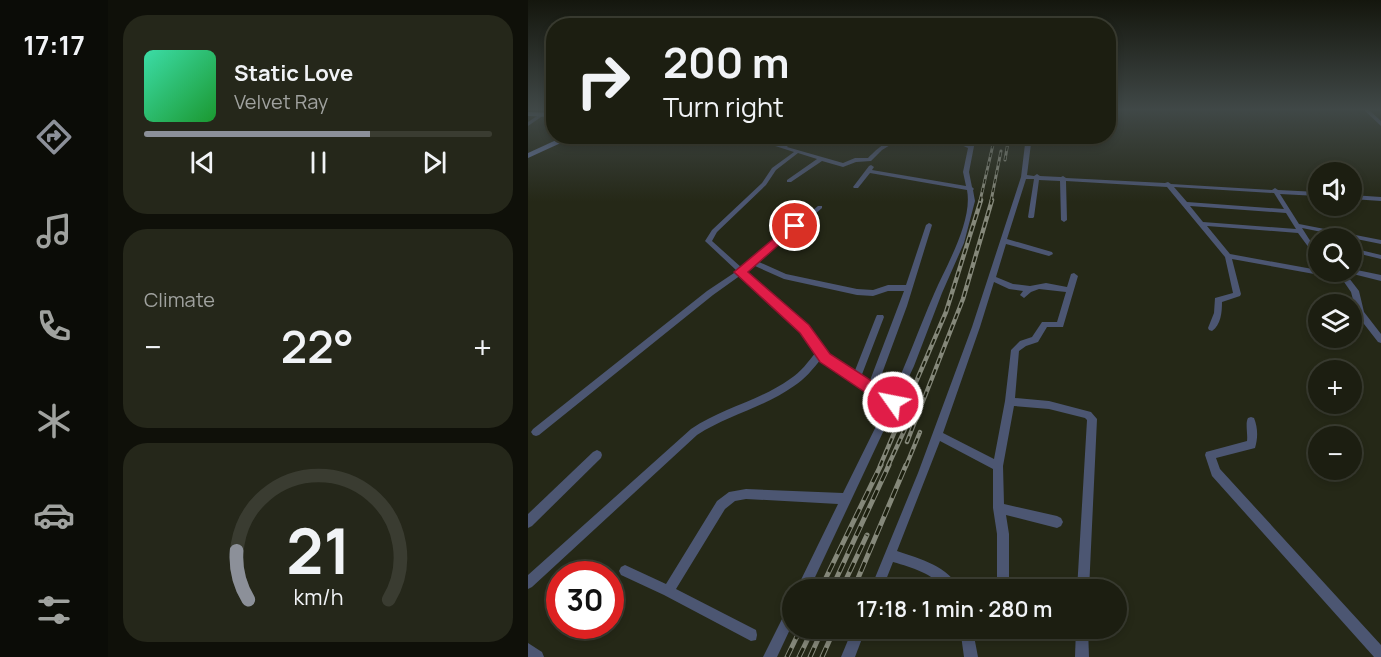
<!DOCTYPE html>
<html lang="en">
<head>
<meta charset="utf-8">
<style>
  body { margin:0; font-family:Manrope,sans-serif; background:#25271a; color:#f1f3f6; height:100vh; display:flex; flex-direction:column; font-size:22px; white-space:nowrap }
  * { box-sizing:border-box; margin:0 }
  p { font-size:20px; color:#a0a29f }
  .icon { flex:none; width:33px; height:33px; fill:none; stroke:currentColor; stroke-width:2; stroke-linecap:round; stroke-linejoin:round }
  .map { position:relative; flex:1; overflow:hidden }
  .side { display:flex; flex-direction:column; gap:15px; padding:15px; background:#0f1009; width:420px }
  .side>* { flex:none }
  .banner { position:absolute; left:18px; top:18px; width:570px; height:126px; border-radius:24px; box-shadow:0 3px 9px #0003,0 0 0 2px #3a3c31; background:#1c1e11; color:#f1f3f6; overflow:hidden }
  .buttons { position:absolute; left:780px; top:162px; display:grid; gap:12px }
  .buttons a { display:grid; place-items:center; width:54px; height:54px; border-radius:50%; background:#1c1e11; box-shadow:0 3px 9px #0003,0 0 0 2px #3a3c31; font-size:30px }
  .speed { position:absolute; left:18px; top:561px; display:flex; gap:12px; font-size:30px; font-weight:700; text-align:center }
  .speed>* { display:grid; place-content:center; width:78px; height:78px; border-radius:50%; background:#1c1e11; box-shadow:0 3px 9px #0003,0 0 0 2px #3a3c31; line-height:1 }
  .speed .limit { border:9px solid #d22; background:#fff; color:#111 }
  .pin { position:absolute; display:grid; place-items:center; width:51px; height:51px; color:#fff; margin:-26px; border:3px solid #fff; border-radius:50%; box-shadow:0 2px 6px #0007 }
  .me { position:absolute; width:66px; margin:-33px; rotate:303deg; stroke-linejoin:round; filter:drop-shadow(0 0 4px #0008) }
  .turn { display:flex; align-items:center; gap:21px; height:126px; padding:0 18px; font-size:27px }
  .turn .icon { width:78px; height:78px; stroke-width:2.5 }
  .turn b { display:block; font-size:42px; line-height:51px }
  .big { font-size:45px; font-weight:600; line-height:1.1 }
  .side .tile { flex:1; display:flex; flex-direction:column; justify-content:center; gap:9px; min-width:0; padding:0 21px; border-radius:24px; background:#25271a }
  .side .dial { align-items:center; gap:0 }
  .dial svg { height:156px; overflow:visible; fill:none; stroke:#3a3c31; stroke-width:7; stroke-linecap:round; text-anchor:middle }
  .dial text { fill:#f1f3f6; stroke:none }
  .song { display:flex; align-items:center; gap:18px }
  .cover { width:72px; height:72px; border-radius:9px; background:linear-gradient(135deg,hsl(160 70% 55%),hsl(130 70% 35%)) }
  .played { height:6px; border-radius:3px; background:linear-gradient(90deg,#8c9099 65%,#3a3c31 65%) }
  .keys { display:flex; justify-content:space-around; direction:ltr }
  .heat { display:flex; justify-content:space-between; align-items:center; font-size:33px; direction:ltr }
  .trip { position:absolute; left:254px; top:579px; width:345px; height:60px; border-radius:30px; background:#1c1e11; box-shadow:0 3px 9px #0003,0 0 0 2px #3a3c31; font-weight:600; line-height:60px; text-align:center }
  main { display:flex; flex:1; min-height:0 }
  .menu { display:flex; flex-direction:column; width:108px; justify-content:space-around; align-items:center; background:#0b0c07; color:#a0a29f }
  .menu .icon { width:42px; height:42px }
  .menu .on { color:#8c9099 }
  .menu b { font-size:27px; color:#f1f3f6 }
  .map>svg:first-child { display:block }
  .lines { fill:none; stroke-linecap:round; stroke-linejoin:round }
  .street { fill:#4c5672; fill-rule:evenodd }
  .secondary { fill:#61719d; fill-rule:evenodd }
  .rail-far2-casing { stroke:#85887a; stroke-width:3 }
  .rail-far1-casing { stroke:#85887a; stroke-width:4.5 }
  .rail-casing { stroke:#85887a; stroke-width:5 }
  .rail-far2 { stroke:#1c1f0e; stroke-width:1.5; stroke-dasharray:4.5; stroke-linecap:butt }
  .rail-far1 { stroke:#1c1f0e; stroke-width:2; stroke-dasharray:6; stroke-linecap:butt }
  .rail { stroke:#1c1f0e; stroke-width:3; stroke-dasharray:10; stroke-linecap:butt }
  .route { fill:#e11d48; stroke:#92132f; stroke-width:1.5 }
</style>
</head>
<body>
<main>
<nav class="menu">
<b>17:17</b>
<svg class="icon on" aria-label="directions" viewBox="0 0 24 24"><path d="M12 3l9 9-9 9-9-9zM9 14v-3h6M13 9l2 2-2 2"/></svg>
<svg class="icon" aria-label="music" viewBox="0 0 24 24"><path d="M9 18V5l10-2v13"/><circle cx="6" cy="18" r="3"/><circle cx="16" cy="16" r="3"/></svg>
<svg class="icon" aria-label="phone" viewBox="0 0 24 24"><path d="M5 4h4l2 5-3 2q2 4 5 5l2-3 5 2v4C11 20 4 13 5 4z"/></svg>
<svg class="icon" aria-label="climate" viewBox="0 0 24 24"><path d="M12 3v18M4 7l16 10M4 17L20 7"/></svg>
<svg class="icon" aria-label="car" viewBox="0 0 24 24"><path d="M5 17H2v-5l4-1 3-4h7l3 4 3 1v5h-3M9 17h6M6 11h13"/><circle cx="7" cy="17" r="2"/><circle cx="17" cy="17" r="2"/></svg>
<svg class="icon" aria-label="filters" viewBox="0 0 24 24"><path d="M4 7h16M4 17h16"/><circle cx="9" cy="7" r="2"/><circle cx="15" cy="17" r="2"/></svg>
</nav>
<section class="side">
<div class="tile">
<div class="song"><i class="cover"></i><div><b>Static Love</b><p>Velvet Ray</p></div></div>
<div class="played"></div>
<div class="keys"><svg class="icon" aria-label="previous" viewBox="0 0 24 24"><path d="M18 5L8 12l10 7zM5 5v14"/></svg><svg class="icon" aria-label="pause" viewBox="0 0 24 24"><path d="M8 5v14M16 5v14"/></svg><svg class="icon" aria-label="next" viewBox="0 0 24 24"><path d="M6 5l10 7-10 7zM19 5v14"/></svg></div>
</div>
<div class="tile"><p>Climate</p>
<div class="heat"><a>−</a><b class="big">22°</b><a>+</a></div>
</div>
<div class="tile dial"><svg viewBox="0 0 100 80">
<path d="M14 69A42 42 0 1 1 86 69"/>
<path d="M14 69A42 42 0 0 1 8 44" stroke="#8c9099"/>
<text x="50" y="56" font-size="32" font-weight="700">21</text>
<text x="50" y="72" font-size="11">km/h</text>
</svg></div>
</section>
<div class="map">
<svg width="853" height="657" viewBox="0 0 853 657">
  <rect width="100%" height="100%" fill="#252817"/>
  <g class="lines">
    <!-- street -->
    <g class="street">
      <path d="M836,110h5l12,11v5z"/>
      <path d="M12,114l4,1 -16,11v-4z"/>
      <path d="M175,136h6l-14,10h-4v-2z"/>
      <path d="M216,136h9l30,9 8,-9h5l-9,11 56,16 12,-5h13c10,-10 23,-22 37,-22l-23,14 -11,11 -15,1 -13,5 -21,-6 -31,21h-4v-2l30,-21 -19,-6 -22,17 -10,15 -49,47 -5,9 30,27 9,-7 67,-55h4v2l-63,54 27,12 71,15 16,1 15,-5h18l20,-60 3,-2 2,1 1,1 -25,81 -30,81 14,9c16,-33 28,-68 43,-102 12,-28 39,-73 33,-104l-97,-17 -12,15h-4l-1,-1 16,-21 2,-1 3,2 -2,3 94,16 -3,-14 5,-24 -27,-12h8l20,8 1,-8h6l-7,36 3,15 2,2 -1,1 2,11 -11,42 -22,50 -28,73 -105,224h-13l42,-86 -92,-5 -11,2 -10,8 -49,80 80,41 1,5 -1,5 -5,1 -87,-46 -43,-20 -2,-4 2,-4 4,-2 41,19 51,-83 12,-9 17,-3 97,4 44,-89 -31,-20 -3,-1 -1,-3 -31,-21c-8,10 -16,20 -27,27 -29,21 -66,29 -97,49l-165,152 -4,2v-14l163,-146c31,-21 70,-29 99,-50 11,-7 18,-17 26,-27l-14,-21 -61,-56 -28,20 -174,140 -3,1 -3,-1 -2,-3 2,-3 174,-138 30,-20 -32,-30 7,-11 50,-47 10,-15 22,-16zM227,266l29,13 73,16 16,1 15,-5h16l-35,92 -8,-6 23,-60 -1,-2h-6l-1,2 -22,56 -26,-17 -20,-29 -62,-55z"/>
      <path d="M498,136h6l-5,39 7,1 3,-2 3,2 21,1 2,-1 3,2 99,5 3,-1 3,2 101,6 3,-2 3,2 40,2v4l-38,-2 19,30 82,16v4l-79,-16 7,11 9,11v6h-3l-17,-23 -91,-7 23,28 88,16v2l21,1 3,-1 7,3v3l10,13 5,21 17,22v9l-3,-1 -21,-27 -6,-23 -9,-13 -110,-20 9,35 -1,2 -18,6c0,10 -1,23 -10,29l-3,-1 -1,-2 6,-15 1,-15 18,-5 -8,-36 -58,-70 -101,-6 1,39 -3,2 -3,-2 -1,-39 -21,-1 -5,37 -1,1h-4l-1,-1 6,-38h-8l-19,60 45,13 1,2 -4,2 -43,-12 -10,33 17,7 17,2 16,-3 21,4 4,-13 3,-1 4,3 -15,51h-16l-9,15 -12,4 -7,5 -4,47 34,3 42,11 6,7 -8,171h-12l10,-170 -2,-2 -36,-9 -35,-3 -11,60 1,38 53,12 4,2 2,4 -2,4 -4,2 -51,-13 3,19v56h-12v-56l-4,-26v-39l-53,-28 -43,110c23,8 52,15 63,39h-14c-14,-17 -33,-22 -53,-28l-11,28h-12l48,-117 54,-146 49,-150zM646,187l100,6 10,16 -97,-7zM662,206l96,7 10,16 -93,-7zM466,282l15,7 14,2 -3,4 4,3 7,-6 8,-3 27,3 -9,30h-15l-10,15 -12,4 -9,9 -6,51 -11,58 -51,-26 37,-106z"/>
      <path d="M824,195l29,2v4l-29,-2z"/>
      <path d="M824,248l29,7v4l-29,-7z"/>
      <path d="M824,269l29,6v6l-32,-8v-1h3z"/>
      <path d="M723,417l3,1c4,10 4,20 1,30l-39,10 4,11 161,176v12h-7l-162,-181 -7,-21 1,-3 41,-11c1,-7 -2,-18 1,-23z"/>
      <path d="M69,450l4,2 1,3 -1,3 -69,68 -4,2v-14l65,-62z"/>
      <path d="M264,605v20l-15,32h-14l25,-50z"/>
      <path d="M325,628h13l-11,29h-14z"/>
      <path d="M432,628h27l-1,5 -12,3 4,21h-14z"/>
      <path d="M548,628h12l1,29h-14z"/>
      <path d="M0,643l14,9 2,5h-16z"/>
    </g>
    <!-- secondary -->
    <g class="secondary">
      <path d="M0,112l26,1v4l-26,-1z"/>
      <path d="M37,136h11l-48,22v-5z"/>
    </g>
    <defs>
      <g id="rail-far2">
        <path d="M477,160l4,-24"/>
        <path d="M452,201l15,-65"/>
        <path d="M463,201l10,-50"/>
      </g>
      <g id="rail-far1">
        <path d="M379,442l56,-143 29,-99"/>
        <path d="M352,466l66,-154 35,-112"/>
        <path d="M360,466l17,-37"/>
        <path d="M378,466l14,-34"/>
      </g>
      <g id="rail">
        <path d="M292,590l61,-125"/>
        <path d="M303,590l58,-125"/>
        <path d="M313,590l26,-55"/>
        <path d="M325,590l53,-125"/>
        <path d="M259,657l14,-29"/>
        <path d="M271,657l14,-29"/>
        <path d="M282,657l13,-29"/>
        <path d="M294,657l13,-29"/>
      </g>
    </defs>
    <!-- rail-far2 casing -->
    <use href="#rail-far2" class="rail-far2-casing"/>
    <!-- rail-far1 casing -->
    <use href="#rail-far1" class="rail-far1-casing"/>
    <!-- rail casing -->
    <use href="#rail" class="rail-casing"/>
    <!-- rail-far2 -->
    <use href="#rail-far2" class="rail-far2"/>
    <!-- rail-far1 -->
    <use href="#rail-far1" class="rail-far1"/>
    <!-- rail -->
    <use href="#rail" class="rail"/>
  </g>
  <!-- sky -->
  <linearGradient id="sky" x2="0" y2="1"><stop stop-color="#14160d"/><stop offset="0.54" stop-color="#404847"/><stop offset="1" stop-color="#404847" stop-opacity="0"/></linearGradient>
  <rect width="853" height="202" fill="url(#sky)"/>
  <!-- route -->
  <path class="route" d="M263,224l9,2 -52,46 61,53 21,29 68,44 3,4 -3,5h-11l-67,-45 -20,-29 -66,-61z"/>
</svg>
<div class="buttons">
<a><svg class="icon" aria-label="sound" viewBox="0 0 24 24"><path d="M4 9h4l5-4v14l-5-4H4zM17 9q2 3 0 6"/></svg></a>
<a><svg class="icon" aria-label="search" viewBox="0 0 24 24"><circle cx="10" cy="10" r="6"/><path d="M15 15l6 6"/></svg></a>
<a><svg class="icon" aria-label="layers" viewBox="0 0 24 24"><path d="M12 4l9 5-9 5-9-5zM3 14l9 5 9-5"/></svg></a>
<a>+</a>
<a>−</a>
</div>
<div class="speed"><div class="limit">30</div></div>
<div class="pin" style="left:267px;top:226px;background:#d93025"><svg class="icon" aria-label="arrive" viewBox="0 0 24 24"><path d="M6 21V4h12l-3 4 3 4H6"/></svg></div>
<svg class="me" style="left:365px;top:402px" viewBox="-20 -20 40 40"><circle r="17" fill="#e11d48" stroke="#fff" stroke-width="3"/><path d="M0-11L8 9 0 5-8 9z" fill="#fff"/></svg>
<div class="trip">17:18 · 1 min · 280 m</div>
<div class="banner">
<div class="turn"><svg class="icon" aria-label="right" viewBox="0 0 24 24"><path d="M7 20v-9h11M14 6l5 5-5 5"/></svg><div><b>200 m</b>Turn right</div></div>
</div>
</div>
</main>
</body>
</html>
